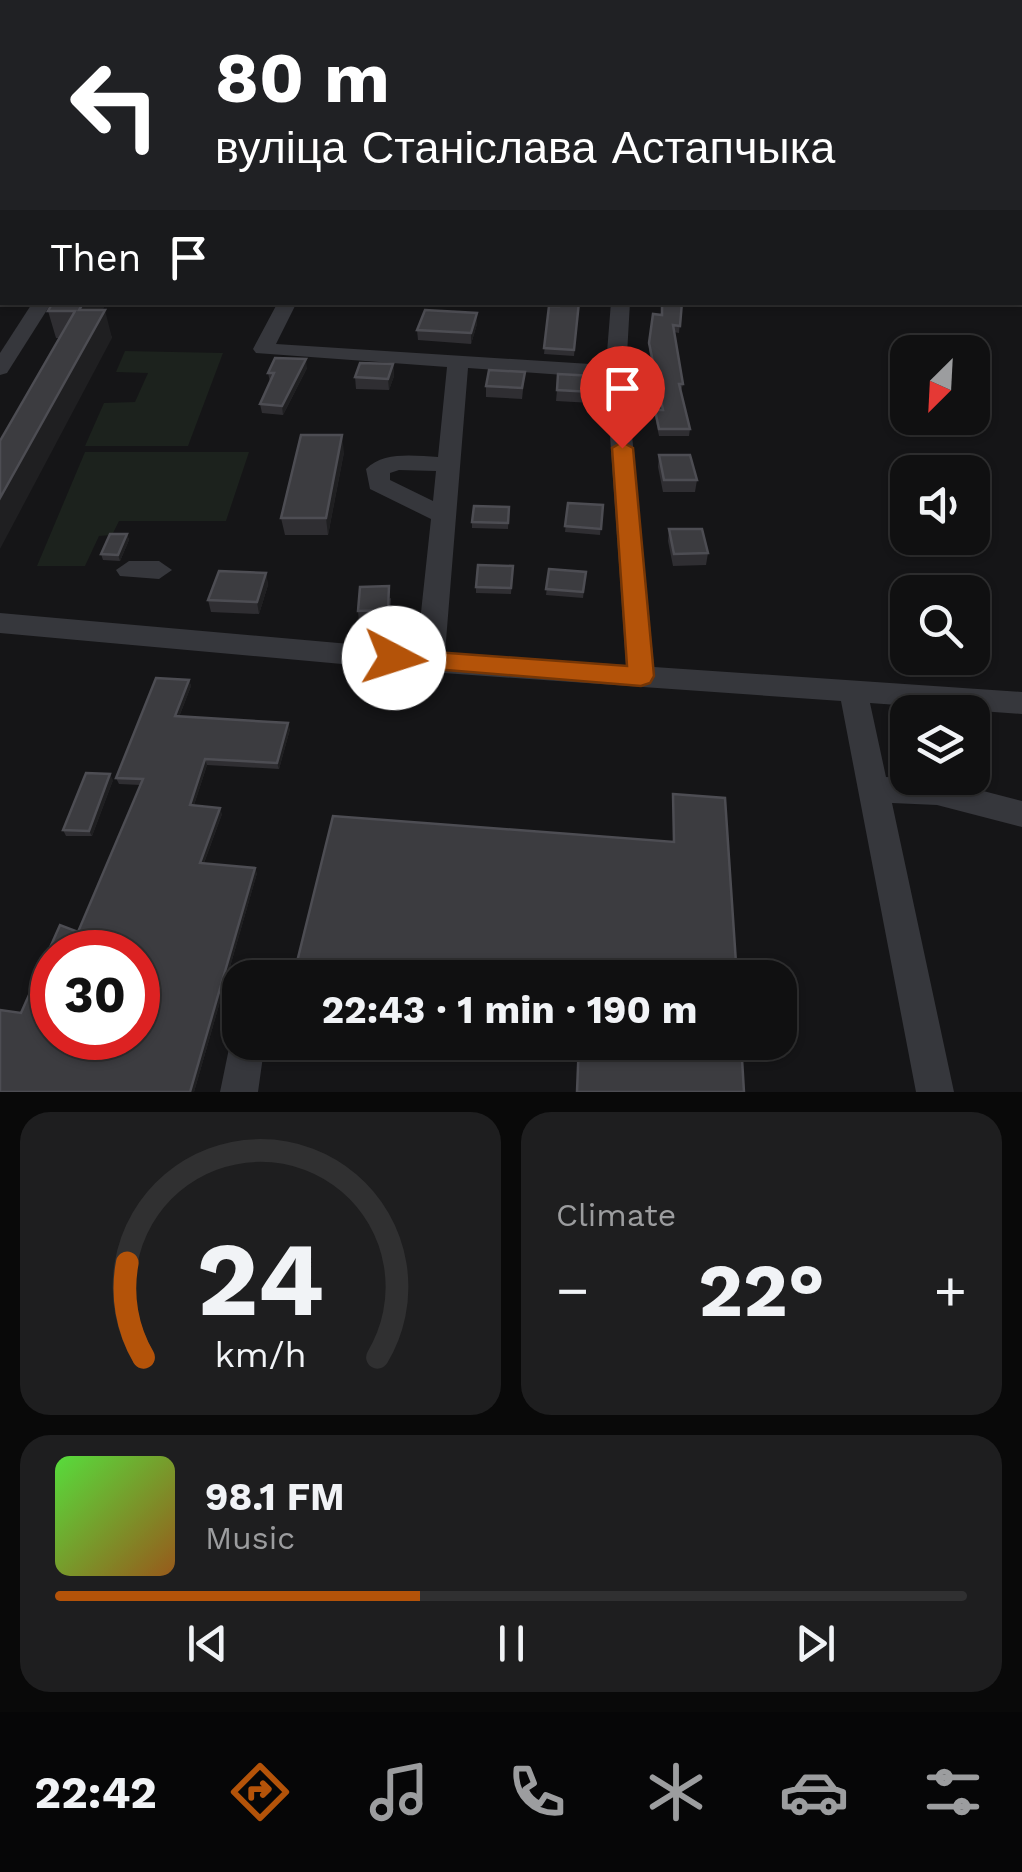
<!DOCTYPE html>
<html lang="en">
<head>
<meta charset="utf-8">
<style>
  body { margin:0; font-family:"Work Sans",sans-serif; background:#1e1e1f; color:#f1f3f6; height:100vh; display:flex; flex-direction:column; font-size:38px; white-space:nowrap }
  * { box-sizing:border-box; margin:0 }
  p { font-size:32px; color:#9c9d9f }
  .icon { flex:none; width:55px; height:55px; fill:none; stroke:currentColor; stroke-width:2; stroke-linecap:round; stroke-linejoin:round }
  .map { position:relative; height:1092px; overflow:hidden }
  .details { display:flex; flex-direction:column; gap:20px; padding:20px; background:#090909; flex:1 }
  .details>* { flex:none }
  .guide { position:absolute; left:0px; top:0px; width:1022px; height:305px; box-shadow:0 2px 8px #0004,0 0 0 2px #303031; background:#202124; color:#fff; overflow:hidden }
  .needle { width:65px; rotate:204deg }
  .controls { position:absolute; left:890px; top:335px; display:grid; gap:20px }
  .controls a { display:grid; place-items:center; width:100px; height:100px; border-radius:20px; background:#101011; box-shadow:0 2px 8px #0004,0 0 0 2px #303031; font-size:50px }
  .speed { position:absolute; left:30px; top:930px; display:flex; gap:20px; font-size:50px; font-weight:700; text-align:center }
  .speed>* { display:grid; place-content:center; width:130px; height:130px; border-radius:50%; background:#101011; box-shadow:0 2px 8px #0004,0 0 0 2px #303031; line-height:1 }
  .speed .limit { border:15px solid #d22; background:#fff; color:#111 }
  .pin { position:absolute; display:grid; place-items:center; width:85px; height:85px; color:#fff; margin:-102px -42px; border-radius:50% 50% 50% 0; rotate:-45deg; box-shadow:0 0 10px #0007 }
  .pin .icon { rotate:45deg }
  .me { position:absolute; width:110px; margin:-55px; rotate:95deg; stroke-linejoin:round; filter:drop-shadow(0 0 8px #0008) }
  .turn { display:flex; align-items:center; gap:35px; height:210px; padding:0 50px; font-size:45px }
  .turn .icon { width:130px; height:130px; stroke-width:2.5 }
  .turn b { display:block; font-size:70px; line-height:85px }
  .then { display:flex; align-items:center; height:95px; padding:0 50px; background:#0003; gap:20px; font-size:38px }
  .big { font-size:75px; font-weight:700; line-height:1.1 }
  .details .widget { flex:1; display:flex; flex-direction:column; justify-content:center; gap:15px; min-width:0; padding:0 35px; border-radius:30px; background:#1e1e1f }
  .details .dial { align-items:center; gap:0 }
  .dial svg { height:260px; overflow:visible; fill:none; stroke:#303031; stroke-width:7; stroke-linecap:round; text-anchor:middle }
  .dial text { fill:#f1f3f6; stroke:none }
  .song { display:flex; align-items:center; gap:30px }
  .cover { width:120px; height:120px; border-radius:15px; background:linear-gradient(135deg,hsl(110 70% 55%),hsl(30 70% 35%)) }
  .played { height:10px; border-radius:5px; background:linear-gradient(90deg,#b45309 40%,#303031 40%) }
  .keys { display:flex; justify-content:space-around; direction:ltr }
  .heat { display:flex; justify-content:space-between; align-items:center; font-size:55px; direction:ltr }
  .details .tiles { flex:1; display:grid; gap:20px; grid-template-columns:1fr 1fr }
  .widget:last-child { grid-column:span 2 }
  .trip { position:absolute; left:222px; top:960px; width:575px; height:100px; border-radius:30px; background:#101011; box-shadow:0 2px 8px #0004,0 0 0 2px #303031; font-weight:700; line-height:100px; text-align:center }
  .menu { display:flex; height:160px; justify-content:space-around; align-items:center; background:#060607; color:#9c9d9f }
  .menu .icon { width:70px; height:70px }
  .menu .on { color:#b45309 }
  .menu b { font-size:45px; color:#f1f3f6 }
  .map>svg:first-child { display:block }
  .green { fill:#1c221d }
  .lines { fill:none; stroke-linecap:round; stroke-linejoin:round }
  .stream { stroke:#2c333a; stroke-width:4 }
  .minor { fill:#36373c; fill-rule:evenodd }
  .wall { fill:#2f2e32 }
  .shaded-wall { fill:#1f1f21 }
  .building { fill:#3c3c40; stroke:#4d4d53; stroke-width:2.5; fill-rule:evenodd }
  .route { fill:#b45309; stroke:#753606; stroke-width:2.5 }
</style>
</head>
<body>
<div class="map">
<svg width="1022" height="1092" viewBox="0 0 1022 1092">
  <rect width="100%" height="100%" fill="#151517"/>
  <!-- green -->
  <g class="green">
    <path d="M125,351l98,2 -35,93h-103l19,-43 31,-1 13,-29 -32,-1z"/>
    <path d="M85,452h164l-23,69h-107l-7,14 -13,1 -14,30h-48z"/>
  </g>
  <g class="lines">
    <!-- stream -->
    <path class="stream" d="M39,2l4,-2"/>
    <!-- minor -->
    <g class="minor">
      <path d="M2,18v9l-2,1v-9z"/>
      <rect x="0" y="155" width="2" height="10"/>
      <path d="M2,197v12l-2,1v-12z"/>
      <path d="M33,302h19l-45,71 -7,2v-22z"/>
      <path d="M278,302h19l-21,42 330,21 5,-63h19l-4,70 28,295 368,25v22l-152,-11 16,74 51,2 85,22v26l-85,-22 -45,-2 62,289h-38l-75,-391 -411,-29 -430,-39v-20l417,37 14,-131 -61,-30 -4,-20c18,-18 49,-13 72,-12l9,-90 -191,-14 -3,-4zM468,368l138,10 20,287 -181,-12zM399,470l37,1 -3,30 -43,-21v-7z"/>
      <path d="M129,561h30l13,9 -13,9 -39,-3 -4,-6z"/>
      <path d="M240,1026v16h25l-7,50h-38l13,-63z"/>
    </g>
  </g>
  <!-- wall -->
  <g class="wall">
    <path d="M53,302h54l-5,8 10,28h-56l-8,-27z"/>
    <path d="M579,302l-5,54 -30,-2 5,-48h10z"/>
    <path d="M661,302h21l-3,31 -5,-1 9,52 -2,7 9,38 -1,7h-30l-4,-19v-7h5l-11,-60 4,-36 8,1z"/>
    <path d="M477,324l-6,20 -53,-4 -1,-10z"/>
    <path d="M393,364l1,12 -5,14 -33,-1 -1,-12z"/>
    <path d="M307,368l-24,47 -21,-2 -2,-9 10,-22 -2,-9z"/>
    <path d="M525,372l-3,27 -36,-2v-11z"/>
    <path d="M594,376l-2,27 -36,-2 1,-11z"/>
    <path d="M344,452l-16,83h-43l-4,-17z"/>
    <path d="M659,455l38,25 -2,12h-32l-5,-25z"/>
    <path d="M568,503l35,2 -3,30 -35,-3z"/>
    <path d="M509,507l-1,22 -36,-1v-6z"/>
    <path d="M669,529l39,24 -2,12 -33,1 -5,-25z"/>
    <path d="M127,534l2,6 -9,21 -17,-1 -2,-6z"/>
    <path d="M513,566l-2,28 -35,-1v-6z"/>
    <path d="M549,569l37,3 -3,26 -37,-3z"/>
    <path d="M266,573l2,12 -9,29 -48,-2 -3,-12z"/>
    <path d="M391,598l-1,24 -31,1 -1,-12z"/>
    <path d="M189,680l2,6 -12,31 111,12 -11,40 -72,-4 -13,40 28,9 -18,49 53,10 -63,219h-194l21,-79 57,-81 62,-147 -21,-1 -3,-6z"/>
    <path d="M113,780l-21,56h-26l-3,-6z"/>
  </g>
  <!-- shaded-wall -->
  <g class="shaded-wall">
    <path d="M84,302h23l-20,36 -8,-28z"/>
    <path d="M105,310l7,28 -112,211v-51z"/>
    <path d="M477,313v11l-6,20v-11z"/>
    <path d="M306,359l1,9 -24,47 -1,-9z"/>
    <path d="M393,364l1,12 -5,14 -1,-11z"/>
    <path d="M342,435l2,17 -16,83 -2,-17z"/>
    <path d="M127,534l2,6 -9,21 -2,-6z"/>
    <path d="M266,573l2,12 -9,29 -2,-12z"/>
    <path d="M189,680l2,6 -14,36 -2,-6z"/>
    <path d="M288,723l2,6 -11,40 -2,-6z"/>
    <path d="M205,759l2,6 -15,46 -2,-6z"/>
    <path d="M110,774l3,6 -21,56 -3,-5z"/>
    <path d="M220,808l2,6 -20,54 -2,-5z"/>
    <path d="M255,868l2,5 -63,219h-4z"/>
  </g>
  <!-- building -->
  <g class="building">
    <path d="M83,0h71l-3,2z"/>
    <path d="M339,0h28l-2,2h-27z"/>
    <path d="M407,0h18l-2,2h-17z"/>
    <path d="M462,0h22l-1,2h-22z"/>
    <path d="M601,0h20v2h-21z"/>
    <path d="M0,26h2v51l-2,2z"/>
    <path d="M53,302h31l-5,8h26l-105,188v-57l75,-130h-27z"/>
    <path d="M559,302h20l-5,48 -30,-2 5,-42h10z"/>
    <path d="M662,302h20l-2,24 -7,-1 10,59h-4l11,45h-31l-4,-19h8l-14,-67 4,-29 9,1z"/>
    <path d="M425,310l52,3 -6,20 -54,-3z"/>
    <path d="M275,358l31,1 -24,47 -22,-2 14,-31h-6z"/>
    <path d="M360,363l33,1 -5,15 -33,-2z"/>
    <path d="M489,370l36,2 -3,16 -36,-2z"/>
    <path d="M558,374l36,2 -2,16 -35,-2z"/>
    <path d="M301,435h41l-16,83h-45z"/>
    <path d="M659,455h31l7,25h-33z"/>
    <path d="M568,503l35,2 -2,24 -36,-3z"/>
    <path d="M474,506l35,1 -1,16 -36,-1z"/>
    <path d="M669,529h33l6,24 -34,1z"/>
    <path d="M110,534h17l-9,21 -17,-1z"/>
    <path d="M478,565l35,1 -2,22 -35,-1z"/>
    <path d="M549,569l37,3 -3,20 -37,-3z"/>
    <path d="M219,571l47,2 -9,29 -49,-2z"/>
    <path d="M389,586l-1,24 -30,1 2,-24z"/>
    <path d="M156,678l33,2 -14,36 113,7 -11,40 -72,-4 -15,46 30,3 -20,55 55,5 -65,224h-190v-82l21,3 39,-88 18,7 65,-153 -27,-1zM52,952h86v86h-86z"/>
    <path d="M86,773l24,1 -21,57 -26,-1z"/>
    <path d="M673,794l52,4 12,180h-444l40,-162 341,26z"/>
    <path d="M579,1042h162l3,50h-167z"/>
  </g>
  <!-- route -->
  <path class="route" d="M622,442l11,6 21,228 -4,7 -9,3 -256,-21 -4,-7 4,-7 9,-2 233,17 -15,-218z"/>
</svg>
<div class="controls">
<a><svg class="needle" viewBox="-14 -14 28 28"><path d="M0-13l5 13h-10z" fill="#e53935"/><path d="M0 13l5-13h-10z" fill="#9c9d9f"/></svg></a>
<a><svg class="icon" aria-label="sound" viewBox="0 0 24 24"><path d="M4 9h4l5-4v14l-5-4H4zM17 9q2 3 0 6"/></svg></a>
<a><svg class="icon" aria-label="search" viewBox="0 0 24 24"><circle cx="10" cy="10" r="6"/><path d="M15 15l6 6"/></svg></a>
<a><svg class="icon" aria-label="layers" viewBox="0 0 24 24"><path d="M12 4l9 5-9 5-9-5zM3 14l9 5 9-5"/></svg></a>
</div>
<div class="speed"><div class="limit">30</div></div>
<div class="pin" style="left:622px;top:448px;background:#d93025"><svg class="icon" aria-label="arrive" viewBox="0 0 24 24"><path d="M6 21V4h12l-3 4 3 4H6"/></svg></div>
<svg class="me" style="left:394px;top:658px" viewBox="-20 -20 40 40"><circle r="19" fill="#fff"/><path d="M0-13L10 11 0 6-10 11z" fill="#b45309"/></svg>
<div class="trip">22:43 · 1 min · 190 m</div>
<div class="guide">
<div class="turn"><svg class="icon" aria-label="left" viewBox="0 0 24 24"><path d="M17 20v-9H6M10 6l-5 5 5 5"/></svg><div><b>80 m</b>вуліца Станіслава Астапчыка</div></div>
<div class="then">Then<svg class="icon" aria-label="arrive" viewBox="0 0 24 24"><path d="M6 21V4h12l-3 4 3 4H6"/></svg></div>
</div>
</div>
<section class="details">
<div class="tiles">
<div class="widget dial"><svg viewBox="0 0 100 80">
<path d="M14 69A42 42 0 1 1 86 69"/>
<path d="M14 69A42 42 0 0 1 9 40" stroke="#b45309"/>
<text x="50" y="56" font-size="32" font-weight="700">24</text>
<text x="50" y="72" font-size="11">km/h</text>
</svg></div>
<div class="widget"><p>Climate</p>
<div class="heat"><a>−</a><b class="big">22°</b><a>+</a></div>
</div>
<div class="widget">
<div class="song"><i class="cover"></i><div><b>98.1 FM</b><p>Music</p></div></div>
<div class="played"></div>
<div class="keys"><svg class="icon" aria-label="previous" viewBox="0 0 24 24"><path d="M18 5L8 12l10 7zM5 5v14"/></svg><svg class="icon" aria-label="pause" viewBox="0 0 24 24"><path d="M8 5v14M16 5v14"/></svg><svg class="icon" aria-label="next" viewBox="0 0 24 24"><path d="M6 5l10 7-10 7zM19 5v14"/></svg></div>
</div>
</div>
</section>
<nav class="menu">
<b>22:42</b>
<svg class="icon on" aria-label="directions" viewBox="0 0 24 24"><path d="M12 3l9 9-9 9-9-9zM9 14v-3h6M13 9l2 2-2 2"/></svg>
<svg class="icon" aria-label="music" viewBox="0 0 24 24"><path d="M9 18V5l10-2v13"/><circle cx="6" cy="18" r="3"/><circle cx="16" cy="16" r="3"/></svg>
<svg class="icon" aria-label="phone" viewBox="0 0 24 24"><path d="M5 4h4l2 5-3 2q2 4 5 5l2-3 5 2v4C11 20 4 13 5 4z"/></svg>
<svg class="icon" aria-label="climate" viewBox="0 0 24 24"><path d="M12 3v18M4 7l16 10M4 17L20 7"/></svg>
<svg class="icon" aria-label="car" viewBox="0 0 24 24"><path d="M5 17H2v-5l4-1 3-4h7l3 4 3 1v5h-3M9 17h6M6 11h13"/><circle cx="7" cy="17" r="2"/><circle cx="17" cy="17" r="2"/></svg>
<svg class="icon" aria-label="filters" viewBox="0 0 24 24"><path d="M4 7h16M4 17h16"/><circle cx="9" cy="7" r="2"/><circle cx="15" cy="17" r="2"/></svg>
</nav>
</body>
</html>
